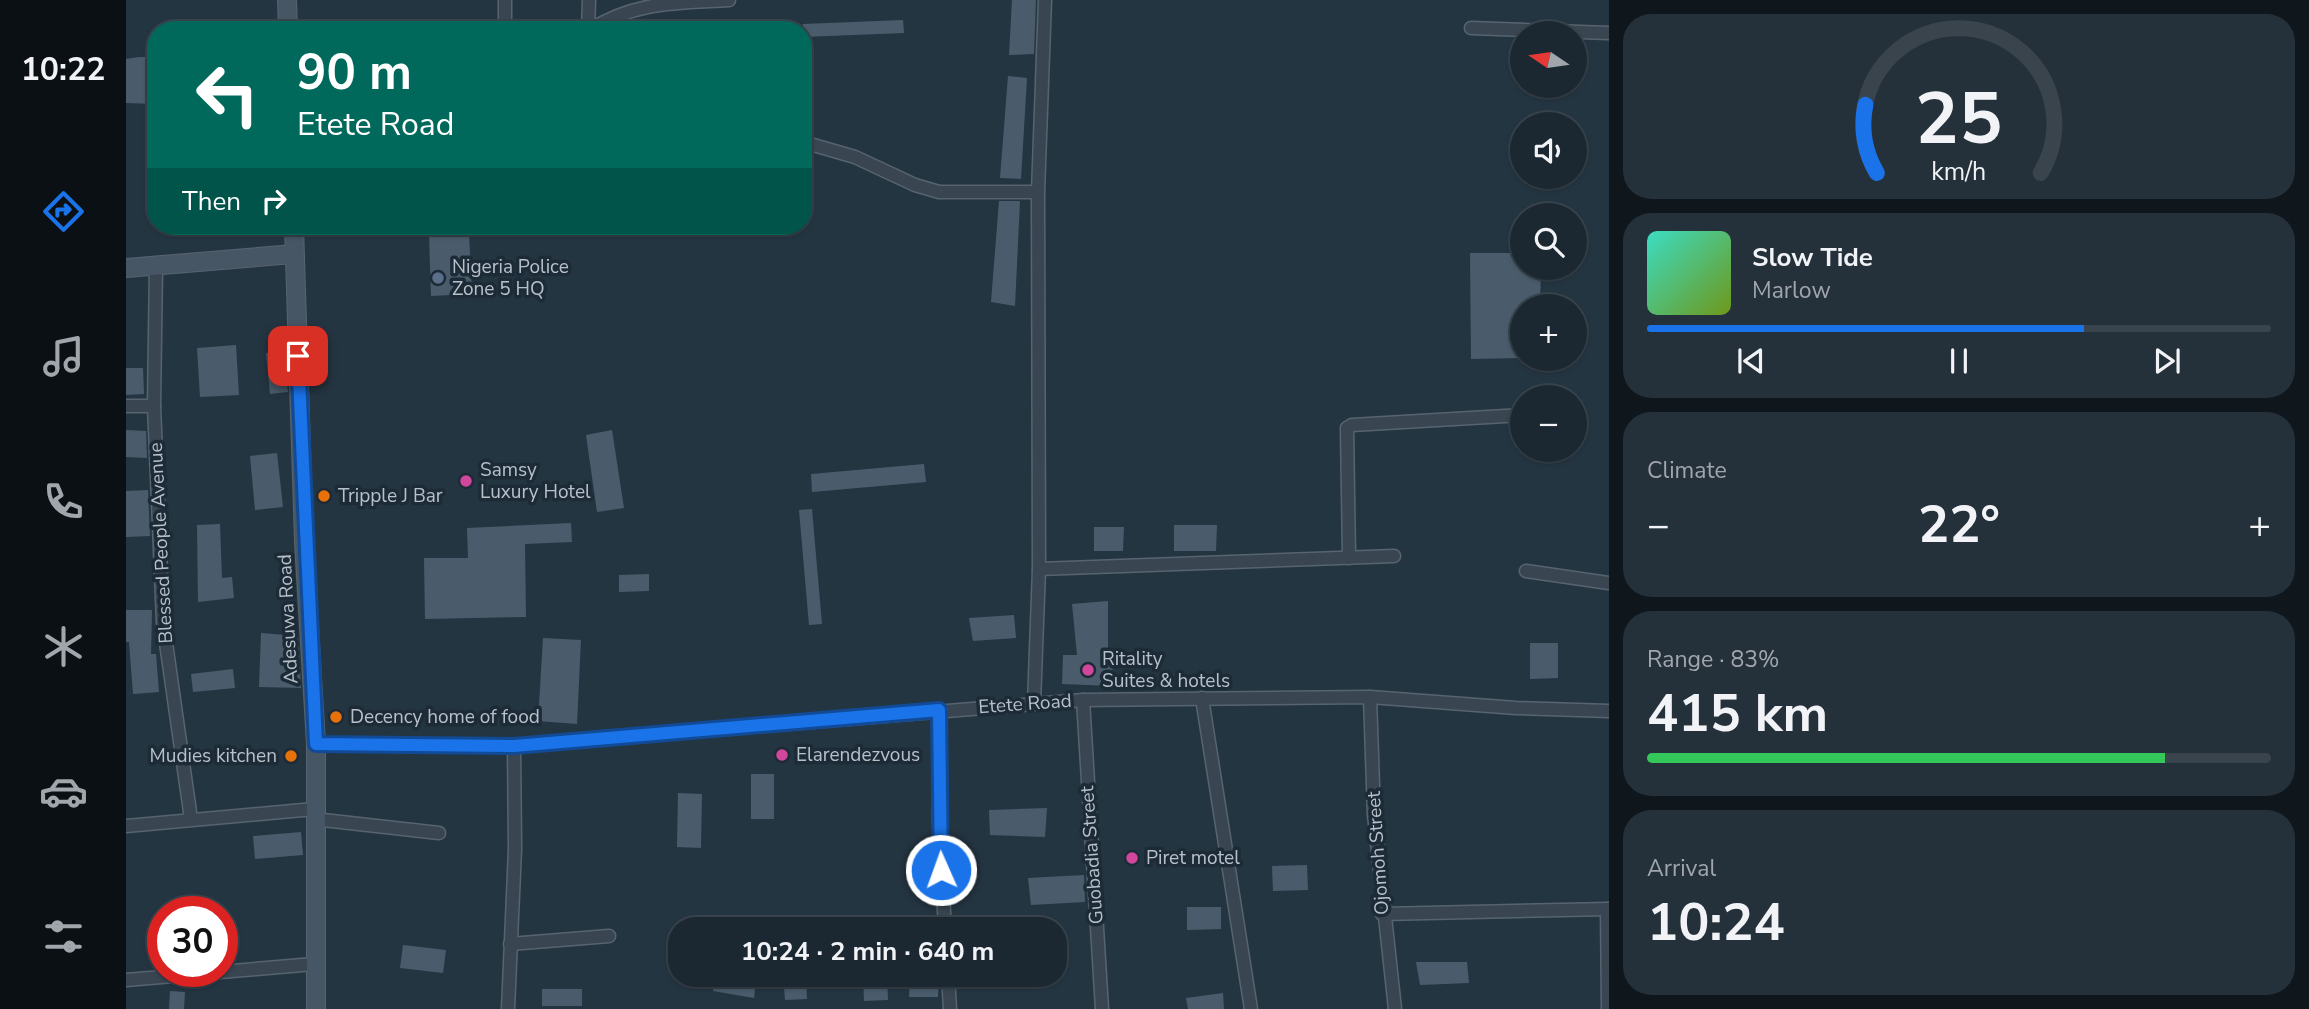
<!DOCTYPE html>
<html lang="en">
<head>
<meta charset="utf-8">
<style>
  body { margin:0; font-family:"Nunito Sans",sans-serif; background:#24303a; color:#f1f3f6; height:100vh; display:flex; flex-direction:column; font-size:26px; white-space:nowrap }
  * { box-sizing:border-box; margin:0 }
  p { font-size:23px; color:#a0a6ac }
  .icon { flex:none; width:38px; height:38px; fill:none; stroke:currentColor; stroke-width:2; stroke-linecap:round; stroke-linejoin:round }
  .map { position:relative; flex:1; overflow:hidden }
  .drawer { display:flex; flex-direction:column; gap:14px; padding:14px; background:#0f161c; width:700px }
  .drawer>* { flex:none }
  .top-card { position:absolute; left:21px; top:21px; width:665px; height:214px; border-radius:28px; box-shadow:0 2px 5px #0004,0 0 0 2px #39444d; background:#00695c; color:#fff; overflow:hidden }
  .needle { width:46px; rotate:283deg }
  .tools { position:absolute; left:1384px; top:21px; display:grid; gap:14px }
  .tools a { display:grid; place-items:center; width:77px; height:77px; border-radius:50%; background:#1b2832; box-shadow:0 2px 5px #0004,0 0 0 2px #39444d; font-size:35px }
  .speed { position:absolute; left:21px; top:896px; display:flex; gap:14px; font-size:35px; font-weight:700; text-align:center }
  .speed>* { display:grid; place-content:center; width:91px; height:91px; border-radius:50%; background:#1b2832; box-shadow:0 2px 5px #0004,0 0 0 2px #39444d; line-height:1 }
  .speed .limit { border:10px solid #d22; background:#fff; color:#111 }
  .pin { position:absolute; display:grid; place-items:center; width:60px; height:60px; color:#fff; margin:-30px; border-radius:14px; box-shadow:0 4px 10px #0006 }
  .me { position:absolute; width:77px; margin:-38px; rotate:358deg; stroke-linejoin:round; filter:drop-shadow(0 0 5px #0008) }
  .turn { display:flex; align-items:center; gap:24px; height:147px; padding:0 35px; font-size:32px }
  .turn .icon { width:91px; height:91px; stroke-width:2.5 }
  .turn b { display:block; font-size:49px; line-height:60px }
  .then { display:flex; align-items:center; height:66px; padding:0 35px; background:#0003; gap:14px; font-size:26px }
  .big { font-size:52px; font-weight:700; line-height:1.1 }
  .drawer .tile { flex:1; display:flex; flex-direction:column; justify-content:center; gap:10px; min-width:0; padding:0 24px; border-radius:28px; background:#24303a }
  .drawer .dial { align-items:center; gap:0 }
  .dial svg { height:182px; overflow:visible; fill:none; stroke:#39444d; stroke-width:7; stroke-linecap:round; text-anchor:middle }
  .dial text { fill:#f1f3f6; stroke:none }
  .song { display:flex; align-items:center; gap:21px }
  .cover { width:84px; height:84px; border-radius:10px; background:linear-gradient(135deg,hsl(170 70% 55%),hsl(80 70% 35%)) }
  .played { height:7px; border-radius:4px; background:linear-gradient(90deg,#1a73e8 70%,#39444d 70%) }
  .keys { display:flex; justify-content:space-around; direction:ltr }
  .heat { display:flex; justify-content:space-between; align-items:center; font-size:38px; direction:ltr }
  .charge { height:10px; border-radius:5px; background:linear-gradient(90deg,#34c759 83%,#39444d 0) }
  .trip { position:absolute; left:542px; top:917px; width:399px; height:70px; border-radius:28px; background:#1b2832; box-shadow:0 2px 5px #0004,0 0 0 2px #39444d; font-weight:700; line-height:70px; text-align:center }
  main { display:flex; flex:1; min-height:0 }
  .menu { display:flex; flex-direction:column; width:126px; justify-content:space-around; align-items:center; background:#0b1014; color:#a0a6ac }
  .menu .icon { width:49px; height:49px }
  .menu .on { color:#1a73e8 }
  .menu b { font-size:32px; color:#f1f3f6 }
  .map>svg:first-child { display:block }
  .building { fill:#4a5c6b }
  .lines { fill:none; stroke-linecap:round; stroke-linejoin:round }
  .street-casing { stroke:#57646f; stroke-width:15 }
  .secondary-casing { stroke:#57646f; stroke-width:20 }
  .street { stroke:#394651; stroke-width:12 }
  .secondary { stroke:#475665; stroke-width:18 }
  .route-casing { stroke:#114b97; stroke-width:18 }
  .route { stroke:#1a73e8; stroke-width:12 }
  .service-dot { fill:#5c6f8a; stroke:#1d2b37; stroke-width:2.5 }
  .hotel-dot { fill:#d1479c; stroke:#1d2b37; stroke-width:2.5 }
  .food-dot { fill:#e8710a; stroke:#1d2b37; stroke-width:2.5 }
  .labels { text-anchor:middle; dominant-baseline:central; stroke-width:7; stroke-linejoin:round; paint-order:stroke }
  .poi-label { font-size:19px; fill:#b6c1cc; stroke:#1d2b37; text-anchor:start }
  .street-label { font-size:19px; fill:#b6c1cc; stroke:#1d2b37 }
</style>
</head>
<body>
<main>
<nav class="menu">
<b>10:22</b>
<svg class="icon on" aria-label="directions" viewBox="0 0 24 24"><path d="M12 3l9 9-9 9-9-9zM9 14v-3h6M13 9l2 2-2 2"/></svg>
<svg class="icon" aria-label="music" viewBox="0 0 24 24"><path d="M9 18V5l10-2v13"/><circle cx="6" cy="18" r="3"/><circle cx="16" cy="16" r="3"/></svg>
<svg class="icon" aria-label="phone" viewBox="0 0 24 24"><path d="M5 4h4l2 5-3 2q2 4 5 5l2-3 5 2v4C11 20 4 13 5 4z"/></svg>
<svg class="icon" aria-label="climate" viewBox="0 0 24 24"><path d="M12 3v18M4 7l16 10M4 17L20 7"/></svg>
<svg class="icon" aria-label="car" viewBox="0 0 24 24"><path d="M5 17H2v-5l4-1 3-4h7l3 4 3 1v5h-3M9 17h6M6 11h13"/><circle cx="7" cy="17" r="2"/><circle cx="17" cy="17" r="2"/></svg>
<svg class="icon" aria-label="filters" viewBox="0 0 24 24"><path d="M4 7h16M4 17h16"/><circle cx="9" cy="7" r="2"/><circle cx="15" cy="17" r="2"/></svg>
</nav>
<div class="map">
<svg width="1483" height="1009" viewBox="0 0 1483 1009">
  <rect width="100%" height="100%" fill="#243542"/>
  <!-- building -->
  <g class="building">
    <path d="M886,0h24l-2,54 -25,1z"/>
    <path d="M777,20l1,13 -101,4v-13z"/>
    <path d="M13,57h17v47l-30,-1v-44z"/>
    <path d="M882,76l19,2 -6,101 -21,-1z"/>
    <path d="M873,201h21l-5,105 -24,-4z"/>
    <path d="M343,233l3,61 -41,2 -2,-61z"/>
    <path d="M1344,253h52v15h19l-1,38h-18v52l-51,1z"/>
    <path d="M110,345l3,50 -39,2 -3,-49z"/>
    <path d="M157,351l5,41 -18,2 -4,-41z"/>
    <path d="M0,368h17l1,26 -18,1z"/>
    <path d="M0,430l20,1 1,27 -21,-1z"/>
    <path d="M486,430l12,78 -27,4 -11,-77z"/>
    <path d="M151,453l6,54 -28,3 -5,-54z"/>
    <path d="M798,464l2,18 -114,10 -1,-18z"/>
    <path d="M22,490l2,46 -24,1v-46z"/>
    <path d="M686,509l10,115 -13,1 -10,-115z"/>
    <path d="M445,523l1,19 -47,2 1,73 -101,2 -1,-61h44l-1,-30z"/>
    <path d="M94,524l2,54 10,-1 2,21 -36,4 -1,-77z"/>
    <path d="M1048,525h43l-1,26h-42z"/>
    <path d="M968,527h30l-1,24h-29z"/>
    <path d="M523,574v17l-30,1v-17z"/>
    <path d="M982,601v56h5l-1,29 -50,-2 1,-29h14l-5,-51z"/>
    <path d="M0,610h26l-1,44h5l3,38 -26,2 -4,-52h-3z"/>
    <path d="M888,615l2,23 -43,3 -4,-23z"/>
    <path d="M135,633l37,3 3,52 -42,-1z"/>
    <path d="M417,638l38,2 -4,84 -39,-3z"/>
    <path d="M1404,643h28v35l-28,1z"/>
    <path d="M107,669l2,19 -42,4 -2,-18z"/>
    <rect x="625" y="774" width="23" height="45"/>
    <path d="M552,793l24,1 -1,54 -24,-1z"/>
    <path d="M921,808l-2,29 -55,-2 -1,-25z"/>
    <path d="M175,832l2,23 -48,4 -2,-23z"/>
    <path d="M1181,865l1,25 -35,1 -1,-25z"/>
    <path d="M958,875l1,27 -54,3 -3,-27z"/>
    <path d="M1061,907h34v22l-34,1z"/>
    <path d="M277,945l43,5 -3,23 -43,-5z"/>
    <path d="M1290,962h51l2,21 -49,2z"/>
    <path d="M590,975l40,6 -2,17 -41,-7z"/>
    <path d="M657,975h23l1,24 -22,1z"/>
    <path d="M737,975h24l1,25 -24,1z"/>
    <path d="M784,975h29l-1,22h-29z"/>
    <rect x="416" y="989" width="40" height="17"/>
    <path d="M44,991l15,1 -1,17h-15z"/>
    <path d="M1097,993l1,16h-36l-2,-11z"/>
  </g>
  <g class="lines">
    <defs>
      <g id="street">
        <path d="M379,0v30"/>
        <path d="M1345,28l138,5"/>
        <path d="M462,30l1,-30"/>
        <path d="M464,30c45,-29 88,-27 139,-30"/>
        <path d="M677,142l52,15 60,28 24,7h99"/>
        <path d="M30,265l-2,141 9,216 28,197"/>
        <path d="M0,406h28"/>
        <path d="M1223,558l-2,-130 5,-3 170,-10"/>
        <path d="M913,569l355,-13"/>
        <path d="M1400,571l83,12"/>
        <path d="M1244,697l4,118 21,194"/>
        <path d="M1076,698l49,311"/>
        <path d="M957,700l19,309"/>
        <path d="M908,703l5,-134 -1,-377 7,-192"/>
        <path d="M813,710v112l6,107"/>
        <path d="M190,744l198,2 569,-46 287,-3 146,11 93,3"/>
        <path d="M188,819l125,14"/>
        <path d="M0,826l188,-17"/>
        <path d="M1481,909l1,100"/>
        <path d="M1256,914l227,-5"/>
        <path d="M384,944l99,-8"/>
        <path d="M822,975l2,34"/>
        <path d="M0,980l188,-16"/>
        <path d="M382,1009l7,-160 -1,-103"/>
      </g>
      <g id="secondary">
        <path d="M161,0l1,30"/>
        <path d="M168,226l10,316 12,202v265"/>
        <path d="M0,268l168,-14"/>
      </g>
    </defs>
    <!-- street casing -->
    <use href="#street" class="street-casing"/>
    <!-- secondary casing -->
    <use href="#secondary" class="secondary-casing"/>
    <!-- street -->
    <use href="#street" class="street"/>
    <!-- secondary -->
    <use href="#secondary" class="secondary"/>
  </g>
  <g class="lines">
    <defs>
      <path id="route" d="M172,356l18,388 198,2 425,-36 2,160"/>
    </defs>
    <!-- route casing -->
    <use href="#route" class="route-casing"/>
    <!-- route -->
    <use href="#route" class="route"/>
  </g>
  <!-- markers -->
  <circle class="service-dot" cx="312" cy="278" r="7"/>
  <g class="hotel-dot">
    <circle cx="340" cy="481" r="7"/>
    <circle cx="962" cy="670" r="7"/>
    <circle cx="656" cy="755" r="7"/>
    <circle cx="1006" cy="858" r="7"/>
  </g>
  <g class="food-dot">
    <circle cx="198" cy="496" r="7"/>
    <circle cx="210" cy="717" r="7"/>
    <circle cx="165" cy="756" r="7"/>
  </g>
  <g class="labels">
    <!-- poi labels -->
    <g class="poi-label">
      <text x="326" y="267">Nigeria Police<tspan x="326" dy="22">Zone 5 HQ</tspan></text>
      <text x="354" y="470">Samsy<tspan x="354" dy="22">Luxury Hotel</tspan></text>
      <text x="212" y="496">Tripple J Bar</text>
      <text x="976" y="659">Ritality<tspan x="976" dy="22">Suites &amp; hotels</tspan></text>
      <text x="224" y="717">Decency home of food</text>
      <text x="670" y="755">Elarendezvous</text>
      <text x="151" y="756" text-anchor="end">Mudies kitchen</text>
      <text x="1020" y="858">Piret motel</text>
    </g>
    <!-- street labels -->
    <g class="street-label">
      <text transform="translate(35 543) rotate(-93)">Blessed People Avenue</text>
      <text transform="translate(162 619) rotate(-93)">Adesuwa Road</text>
      <text transform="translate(899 704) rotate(-4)">Etete Road</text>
      <text transform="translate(1252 853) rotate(-94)">Ojomoh Street</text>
      <text transform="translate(966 855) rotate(-94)">Guobadia Street</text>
    </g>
  </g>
</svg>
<div class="tools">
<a><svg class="needle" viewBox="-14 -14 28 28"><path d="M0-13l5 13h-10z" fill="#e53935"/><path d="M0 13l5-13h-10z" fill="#a0a6ac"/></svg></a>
<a><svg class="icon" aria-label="sound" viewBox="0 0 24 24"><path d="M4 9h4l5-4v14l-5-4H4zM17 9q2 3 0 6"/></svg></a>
<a><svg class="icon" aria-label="search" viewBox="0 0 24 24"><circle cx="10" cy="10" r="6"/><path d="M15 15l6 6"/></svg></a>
<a>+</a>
<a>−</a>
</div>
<div class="speed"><div class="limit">30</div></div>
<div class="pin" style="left:172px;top:356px;background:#d93025"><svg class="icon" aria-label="arrive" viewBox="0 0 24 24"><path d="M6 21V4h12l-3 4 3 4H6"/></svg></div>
<svg class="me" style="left:815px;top:870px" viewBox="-20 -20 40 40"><circle r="17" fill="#1a73e8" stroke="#fff" stroke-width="3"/><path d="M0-11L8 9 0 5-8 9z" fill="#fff"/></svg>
<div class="trip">10:24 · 2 min · 640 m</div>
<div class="top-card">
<div class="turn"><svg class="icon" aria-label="left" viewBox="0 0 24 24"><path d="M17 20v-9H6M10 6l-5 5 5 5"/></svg><div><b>90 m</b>Etete Road</div></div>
<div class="then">Then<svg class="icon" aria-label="right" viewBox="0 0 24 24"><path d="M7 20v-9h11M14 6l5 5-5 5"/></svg></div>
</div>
</div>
<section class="drawer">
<div class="tile dial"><svg viewBox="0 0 100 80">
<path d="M14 69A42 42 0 1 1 86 69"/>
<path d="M14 69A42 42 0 0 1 9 39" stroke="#1a73e8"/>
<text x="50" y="56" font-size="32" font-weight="700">25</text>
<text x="50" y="72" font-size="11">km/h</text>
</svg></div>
<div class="tile">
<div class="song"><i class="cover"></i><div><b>Slow Tide</b><p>Marlow</p></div></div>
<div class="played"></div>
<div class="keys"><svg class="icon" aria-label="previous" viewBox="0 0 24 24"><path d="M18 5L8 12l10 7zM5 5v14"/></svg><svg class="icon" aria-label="pause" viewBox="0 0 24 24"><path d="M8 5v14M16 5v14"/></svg><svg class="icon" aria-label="next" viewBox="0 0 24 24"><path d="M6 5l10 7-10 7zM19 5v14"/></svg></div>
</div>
<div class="tile"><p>Climate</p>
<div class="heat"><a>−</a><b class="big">22°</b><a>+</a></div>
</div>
<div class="tile"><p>Range · 83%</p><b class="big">415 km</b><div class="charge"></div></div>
<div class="tile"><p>Arrival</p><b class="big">10:24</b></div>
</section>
</main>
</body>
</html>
